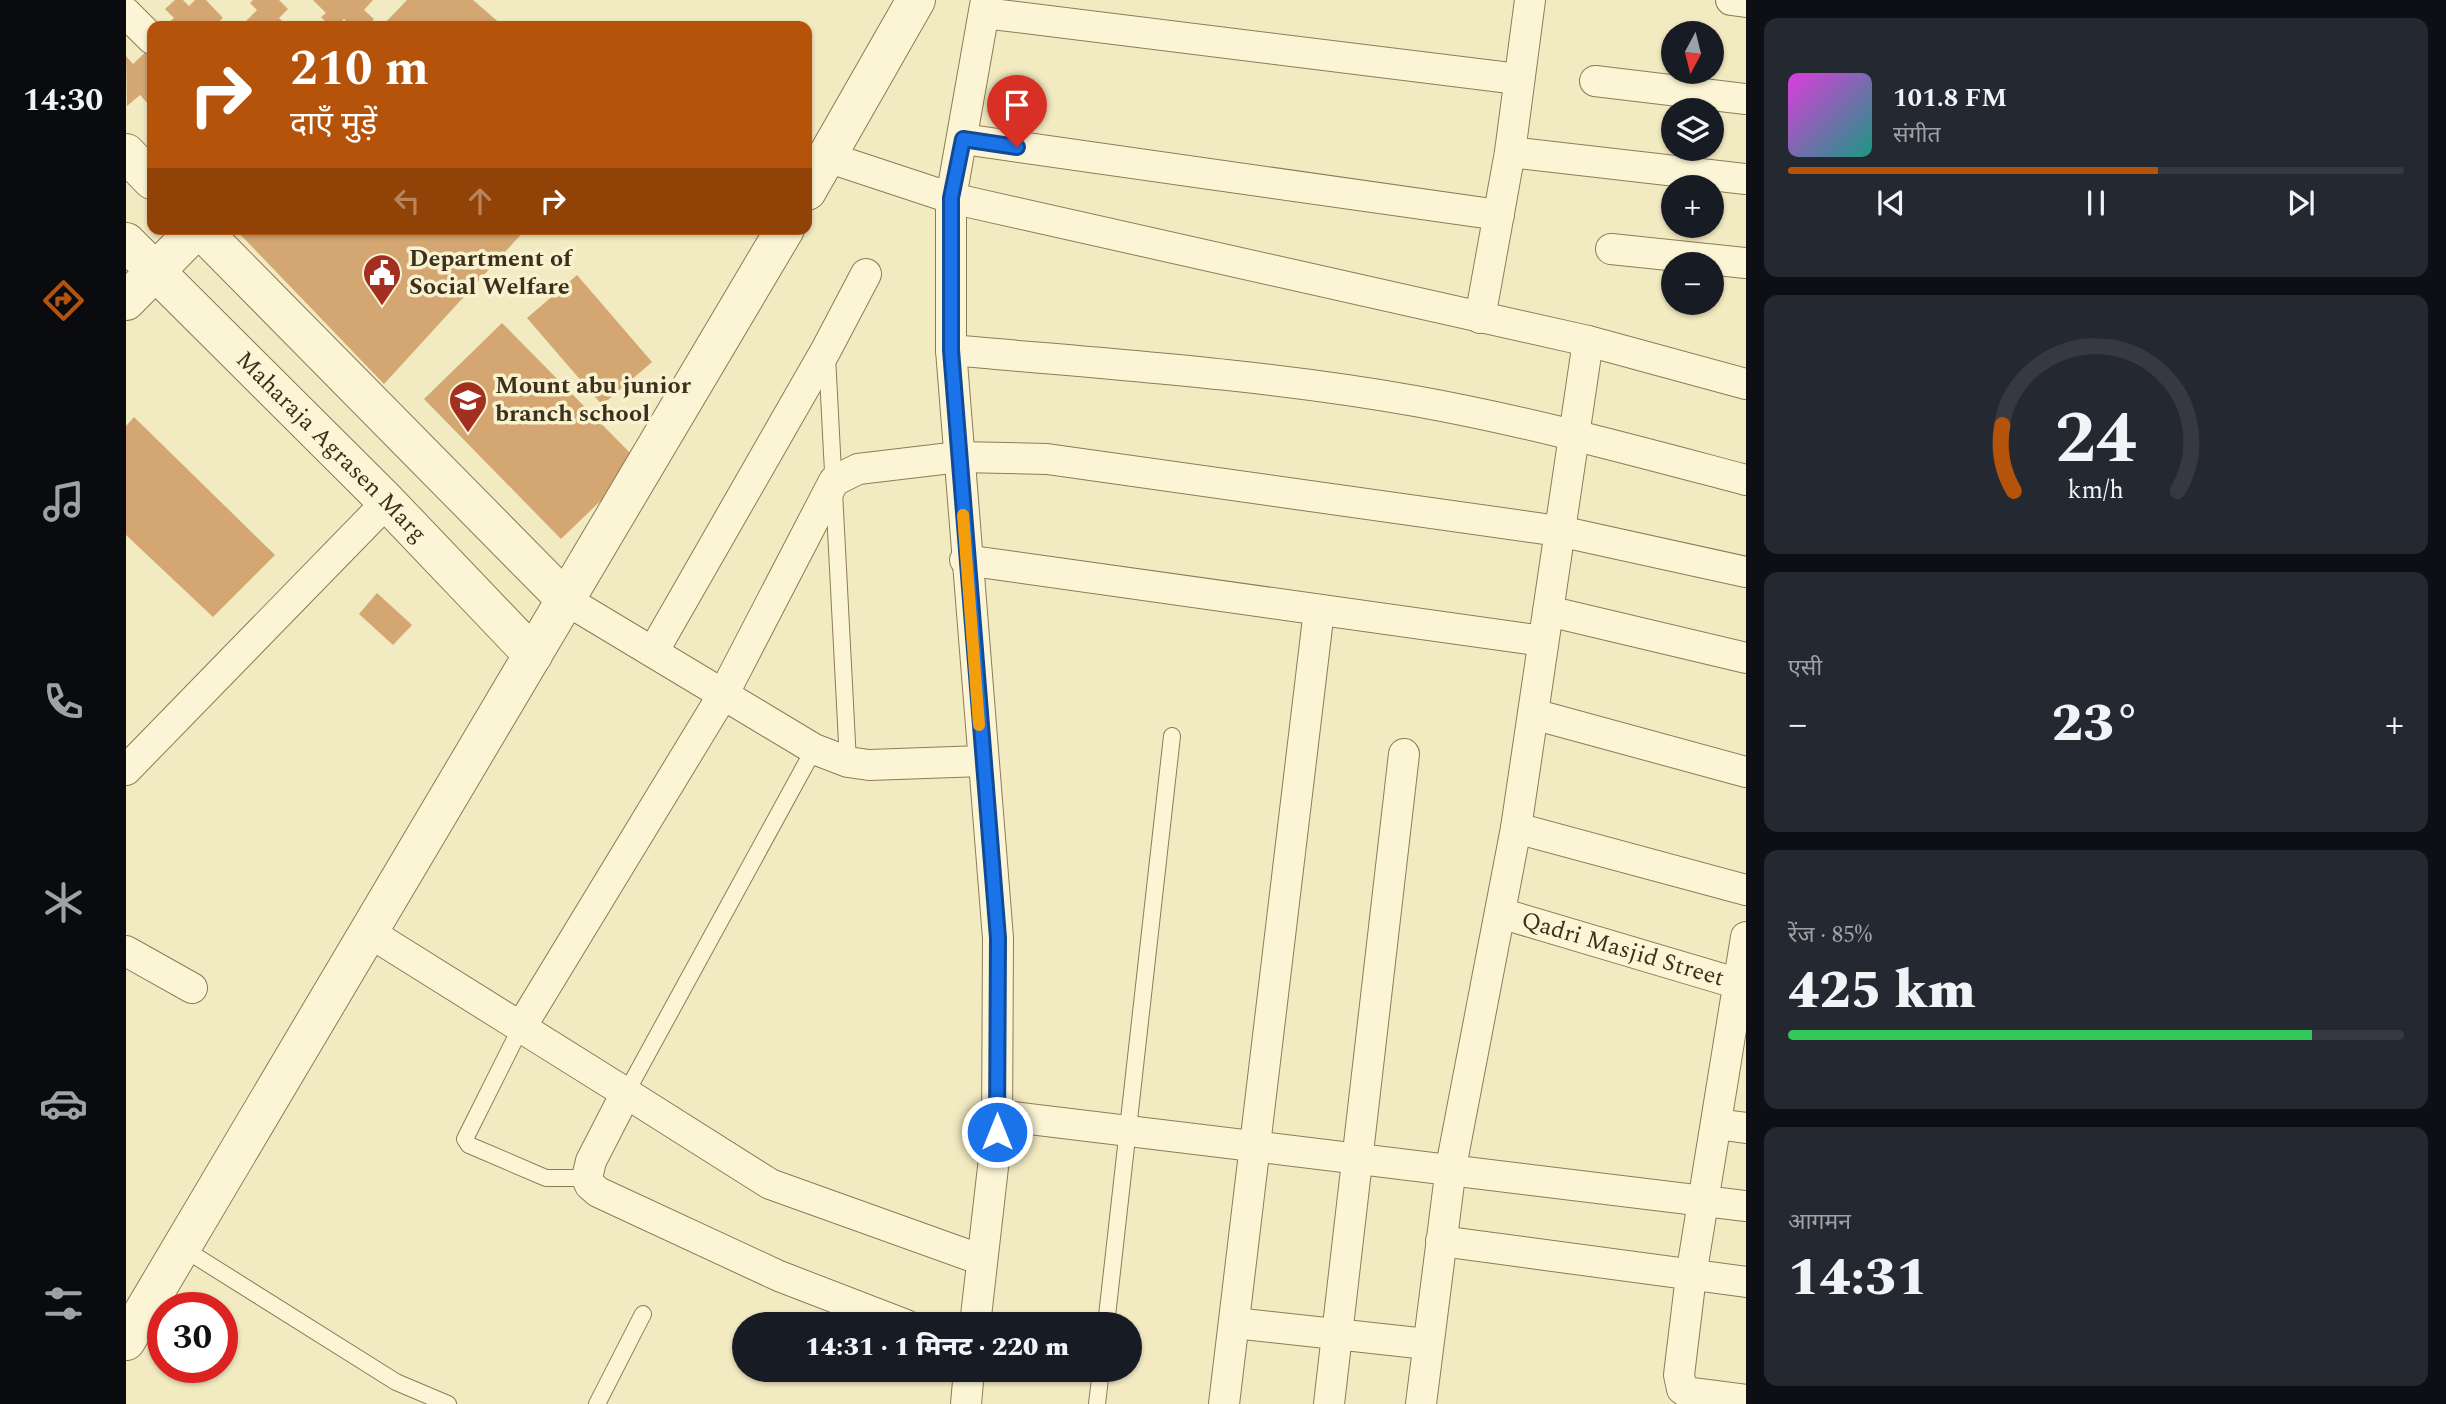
<!DOCTYPE html>
<html lang="hi">
<head>
<meta charset="utf-8">
<style>
  body { margin:0; font-family:Spectral,"Noto Sans Devanagari",serif; background:#242831; color:#f1f3f6; height:100vh; display:flex; flex-direction:column; font-size:26px; white-space:nowrap }
  * { box-sizing:border-box; margin:0 }
  p { font-size:23px; color:#9ea1a6 }
  .icon { flex:none; width:38px; height:38px; fill:none; stroke:currentColor; stroke-width:2; stroke-linecap:round; stroke-linejoin:round }
  .map { position:relative; flex:1; overflow:hidden }
  .side { display:flex; flex-direction:column; gap:18px; padding:18px; background:#0d0f14; width:700px }
  .side>* { flex:none }
  .guide { position:absolute; left:21px; top:21px; width:665px; height:214px; border-radius:14px; box-shadow:0 2px 5px #0004; background:#b45309; color:#fff; overflow:hidden }
  .needle { width:46px; rotate:187deg }
  .controls { position:absolute; left:1535px; top:21px; display:grid; gap:14px }
  .controls a { display:grid; place-items:center; width:63px; height:63px; border-radius:50%; background:#171b24; box-shadow:0 2px 5px #0004; font-size:35px }
  .speed { position:absolute; left:21px; top:1292px; display:flex; gap:14px; font-size:35px; font-weight:700; text-align:center }
  .speed>* { display:grid; place-content:center; width:91px; height:91px; border-radius:50%; background:#171b24; box-shadow:0 2px 5px #0004; line-height:1 }
  .speed .limit { border:10px solid #d22; background:#fff; color:#111 }
  .pin { position:absolute; display:grid; place-items:center; width:60px; height:60px; color:#fff; margin:-72px -30px; border-radius:50% 50% 50% 0; rotate:-45deg; box-shadow:0 0 7px #0007 }
  .pin .icon { rotate:45deg }
  .me { position:absolute; width:77px; margin:-38px; rotate:0deg; stroke-linejoin:round; filter:drop-shadow(0 0 5px #0008) }
  .turn { display:flex; align-items:center; gap:24px; height:147px; padding:0 28px; font-size:32px }
  .turn .icon { width:91px; height:91px; stroke-width:2.5 }
  .turn b { display:block; font-size:49px; line-height:60px }
  .lanes { display:flex; align-items:center; height:66px; padding:0 28px; background:#0003; justify-content:center; gap:35px; direction:ltr }
  .lanes .off { opacity:.35 }
  .big { font-size:52px; font-weight:800; line-height:1.1 }
  .side .tile { flex:1; display:flex; flex-direction:column; justify-content:center; gap:10px; min-width:0; padding:0 24px; border-radius:14px; background:#242831 }
  .side .dial { align-items:center; gap:0 }
  .dial svg { height:182px; overflow:visible; fill:none; stroke:#363941; stroke-width:7; stroke-linecap:round; text-anchor:middle }
  .dial text { fill:#f1f3f6; stroke:none }
  .song { display:flex; align-items:center; gap:21px }
  .cover { width:84px; height:84px; border-radius:10px; background:linear-gradient(135deg,hsl(300 70% 55%),hsl(170 70% 35%)) }
  .played { height:7px; border-radius:4px; background:linear-gradient(90deg,#b45309 60%,#363941 60%) }
  .keys { display:flex; justify-content:space-around; direction:ltr }
  .heat { display:flex; justify-content:space-between; align-items:center; font-size:38px; direction:ltr }
  .charge { height:10px; border-radius:5px; background:linear-gradient(90deg,#34c759 85%,#363941 0) }
  .trip { position:absolute; left:606px; top:1312px; width:410px; height:70px; border-radius:35px; background:#171b24; box-shadow:0 2px 5px #0004; font-weight:800; line-height:70px; text-align:center }
  main { display:flex; flex:1; min-height:0 }
  .tab-bar { display:flex; flex-direction:column; width:126px; justify-content:space-around; align-items:center; background:#090b0e; color:#9ea1a6 }
  .tab-bar .icon { width:49px; height:49px }
  .tab-bar .active { color:#b45309 }
  .tab-bar b { font-size:32px; color:#f1f3f6 }
  .map>svg:first-child { display:block }
  .building { fill:#d4a772 }
  .lines { fill:none; stroke-linecap:round; stroke-linejoin:round }
  .service-casing { stroke:#8e7b56; stroke-width:18 }
  .minor-casing { stroke:#8e7b56; stroke-width:32 }
  .tertiary-casing { stroke:#8e7b56; stroke-width:40 }
  .service { stroke:#fcf5d5; stroke-width:16 }
  .minor { stroke:#fcf5d5; stroke-width:30 }
  .tertiary { stroke:#fcf5d5; stroke-width:38 }
  .route-casing { stroke:#114b97; stroke-width:18 }
  .route { stroke:#1a73e8; stroke-width:12 }
  .slow { stroke:#f59e0b; stroke-width:12 }
  .labels { text-anchor:middle; dominant-baseline:central; stroke-width:7; stroke-linejoin:round; paint-order:stroke }
  .poi-label { font-size:24px; font-weight:bold; fill:#3c2f1c; stroke:#f9f2d1; text-anchor:start }
  .street-label { font-size:24px; fill:#3c2f1c; stroke:#f9f2d1 }
</style>
</head>
<body>
<main>
<nav class="tab-bar">
<b>14:30</b>
<svg class="icon active" aria-label="directions" viewBox="0 0 24 24"><path d="M12 3l9 9-9 9-9-9zM9 14v-3h6M13 9l2 2-2 2"/></svg>
<svg class="icon" aria-label="music" viewBox="0 0 24 24"><path d="M9 18V5l10-2v13"/><circle cx="6" cy="18" r="3"/><circle cx="16" cy="16" r="3"/></svg>
<svg class="icon" aria-label="phone" viewBox="0 0 24 24"><path d="M5 4h4l2 5-3 2q2 4 5 5l2-3 5 2v4C11 20 4 13 5 4z"/></svg>
<svg class="icon" aria-label="climate" viewBox="0 0 24 24"><path d="M12 3v18M4 7l16 10M4 17L20 7"/></svg>
<svg class="icon" aria-label="car" viewBox="0 0 24 24"><path d="M5 17H2v-5l4-1 3-4h7l3 4 3 1v5h-3M9 17h6M6 11h13"/><circle cx="7" cy="17" r="2"/><circle cx="17" cy="17" r="2"/></svg>
<svg class="icon" aria-label="filters" viewBox="0 0 24 24"><path d="M4 7h16M4 17h16"/><circle cx="9" cy="7" r="2"/><circle cx="15" cy="17" r="2"/></svg>
</nav>
<div class="map">
<svg width="1620" height="1404" viewBox="0 0 1620 1404">
  <rect width="100%" height="100%" fill="#f2eac0"/>
  <!-- building -->
  <g class="building">
    <path d="M49,0h8l6,6 6,-6h11l17,18 -9,8h-49l9,-8 -9,-9z"/>
    <path d="M127,0h26l9,9 -9,9 8,8h-46l16,-16 -7,-7z"/>
    <path d="M187,0h60l-9,10 10,9 -7,7h-16l-7,-7 -7,7h-7l-9,-9 5,-4z"/>
    <path d="M281,0h66l30,26h-121z"/>
    <path d="M24,48l2,60 -12,-13 -13,11 -1,-50 7,8z"/>
    <path d="M109,229h291l-142,155z"/>
    <path d="M451,275l75,87 -50,43 -75,-87z"/>
    <path d="M376,323l138,140 -79,76 -137,-140z"/>
    <path d="M8,417l141,138 -62,62 -87,-82v-109z"/>
    <path d="M251,593l35,32 -19,20 -34,-31z"/>
  </g>
  <g class="lines">
    <defs>
      <g id="service">
        <path d="M701,356l21,406"/>
        <path d="M395,1027l-56,112 4,6 77,33h41"/>
        <path d="M500,1093l188,-344"/>
        <path d="M55,1247l215,135 52,22"/>
        <path d="M980,1325l66,-589"/>
        <path d="M471,1404l46,-90"/>
        <path d="M971,1404l4,-34"/>
      </g>
      <g id="minor">
        <path d="M1605,0l15,2"/>
        <path d="M0,13l26,26"/>
        <path d="M858,13l534,66"/>
        <path d="M1469,81l151,18"/>
        <path d="M837,139l536,76"/>
        <path d="M1384,152l236,27"/>
        <path d="M701,157l124,41 637,143 158,43"/>
        <path d="M1485,249l135,14"/>
        <path d="M1354,318l30,-166 20,-152"/>
        <path d="M825,350c155,14 311,24 464,51 112,20 221,50 331,79"/>
        <path d="M839,560l578,81"/>
        <path d="M440,600l248,149 34,13 21,3 113,-4"/>
        <path d="M1422,611l198,47"/>
        <path d="M527,652l173,-302 40,-76"/>
        <path d="M1407,714l213,58"/>
        <path d="M0,770l261,-268"/>
        <path d="M1390,828l230,62"/>
        <path id="s1" d="M1374,913l246,73"/>
        <path d="M241,931l259,162"/>
        <path d="M1620,937l-55,339 -12,99 3,14 4,3 60,8"/>
        <path d="M0,951l66,37"/>
        <path d="M395,1027l203,-334 110,-212 24,-12 101,-12 88,2 512,72 187,41"/>
        <path d="M871,1115l749,91"/>
        <path d="M1590,1124l30,4"/>
        <path d="M1315,1241l305,41"/>
        <path d="M1108,1323l193,21"/>
        <path d="M780,1325l-127,-49 -181,-84 -8,-7 -3,-7 4,-17 35,-68 144,91 212,76"/>
        <path d="M849,1325l22,-193 1,-194 -47,-588v-152l35,-198"/>
        <path d="M840,1404l3,-34"/>
        <path d="M1098,1404l95,-794"/>
        <path d="M1203,1404l75,-650"/>
        <path d="M1295,1404l30,-237 65,-339 72,-487"/>
      </g>
      <g id="tertiary">
        <path d="M0,153l26,27"/>
        <path d="M681,191l109,-191"/>
        <path d="M74,229l366,371"/>
        <path id="s2" d="M0,242l261,260 146,153"/>
        <path d="M0,301l71,-72"/>
        <path d="M0,1341l659,-1112"/>
      </g>
    </defs>
    <!-- service casing -->
    <use href="#service" class="service-casing"/>
    <!-- minor casing -->
    <use href="#minor" class="minor-casing"/>
    <!-- tertiary casing -->
    <use href="#tertiary" class="tertiary-casing"/>
    <!-- service -->
    <use href="#service" class="service"/>
    <!-- minor -->
    <use href="#minor" class="minor"/>
    <!-- tertiary -->
    <use href="#tertiary" class="tertiary"/>
  </g>
  <g class="lines">
    <defs>
      <path id="route" d="M871,1132l1,-194 -47,-588v-152l12,-59 54,8"/>
    </defs>
    <!-- route casing -->
    <use href="#route" class="route-casing"/>
    <!-- route -->
    <use href="#route" class="route"/>
    <!-- slow -->
    <path class="slow" d="M837,515l16,210"/>
  </g>
  <!-- icons -->
  <defs>
    <symbol id="civic-pin" viewBox="-11 -11 22 30"><path d="M0 17L-7.5 6A9.5 9.5 0 1 1 7.5 6Z" fill="#a32f20" stroke="#f9f2d1"/><path d="M-.6-6.5H3V-4.5H.6V-3L4-1V1h2V6H-6V1h2V-1L-.6-3ZM-1.2 2.5V6h2.4V2.5Z" fill="#fff"/></symbol>
    <symbol id="school-pin" viewBox="-11 -11 22 30"><path d="M0 17L-7.5 6A9.5 9.5 0 1 1 7.5 6Z" fill="#a32f20" stroke="#f9f2d1"/><path d="M0-5L7-2L0 1L-7-2ZM-4 1L0 2.5L4 1V4Q0 6-4 4Z" fill="#fff"/></symbol>
  </defs>
  <g fill-rule="evenodd">
    <use href="#civic-pin" x="234" y="251" width="44" height="60"/>
    <use href="#school-pin" x="320" y="378" width="44" height="60"/>
  </g>
  <g class="labels">
    <!-- poi labels -->
    <g class="poi-label">
      <text x="283" y="259">Department of<tspan x="283" dy="28">Social Welfare</tspan></text>
      <text x="369" y="386">Mount abu junior<tspan x="369" dy="28">branch school</tspan></text>
    </g>
    <!-- street labels -->
    <g class="street-label">
      <text stroke="none"><textPath href="#s2" startOffset="290">Maharaja Agrasen Marg</textPath></text>
      <text stroke="none"><textPath href="#s1" startOffset="128">Qadri Masjid Street</textPath></text>
    </g>
  </g>
</svg>
<div class="controls">
<a><svg class="needle" viewBox="-14 -14 28 28"><path d="M0-13l5 13h-10z" fill="#e53935"/><path d="M0 13l5-13h-10z" fill="#9ea1a6"/></svg></a>
<a><svg class="icon" aria-label="layers" viewBox="0 0 24 24"><path d="M12 4l9 5-9 5-9-5zM3 14l9 5 9-5"/></svg></a>
<a>+</a>
<a>−</a>
</div>
<div class="speed"><div class="limit">30</div></div>
<div class="pin" style="left:891px;top:147px;background:#d93025"><svg class="icon" aria-label="arrive" viewBox="0 0 24 24"><path d="M6 21V4h12l-3 4 3 4H6"/></svg></div>
<svg class="me" style="left:871px;top:1132px" viewBox="-20 -20 40 40"><circle r="17" fill="#1a73e8" stroke="#fff" stroke-width="3"/><path d="M0-11L8 9 0 5-8 9z" fill="#fff"/></svg>
<div class="trip">14:31 · 1 मिनट · 220 m</div>
<div class="guide">
<div class="turn"><svg class="icon" aria-label="right" viewBox="0 0 24 24"><path d="M7 20v-9h11M14 6l5 5-5 5"/></svg><div><b>210 m</b>दाएँ मुड़ें</div></div>
<div class="lanes"><svg class="icon off" aria-label="left" viewBox="0 0 24 24"><path d="M17 20v-9H6M10 6l-5 5 5 5"/></svg><svg class="icon off" aria-label="ahead" viewBox="0 0 24 24"><path d="M12 20V5M6 11l6-6 6 6"/></svg><svg class="icon" aria-label="right" viewBox="0 0 24 24"><path d="M7 20v-9h11M14 6l5 5-5 5"/></svg></div>
</div>
</div>
<section class="side">
<div class="tile">
<div class="song"><i class="cover"></i><div><b>101.8 FM</b><p>संगीत</p></div></div>
<div class="played"></div>
<div class="keys"><svg class="icon" aria-label="previous" viewBox="0 0 24 24"><path d="M18 5L8 12l10 7zM5 5v14"/></svg><svg class="icon" aria-label="pause" viewBox="0 0 24 24"><path d="M8 5v14M16 5v14"/></svg><svg class="icon" aria-label="next" viewBox="0 0 24 24"><path d="M6 5l10 7-10 7zM19 5v14"/></svg></div>
</div>
<div class="tile dial"><svg viewBox="0 0 100 80">
<path d="M14 69A42 42 0 1 1 86 69"/>
<path d="M14 69A42 42 0 0 1 9 40" stroke="#b45309"/>
<text x="50" y="56" font-size="32" font-weight="700">24</text>
<text x="50" y="72" font-size="11">km/h</text>
</svg></div>
<div class="tile"><p>एसी</p>
<div class="heat"><a>−</a><b class="big">23°</b><a>+</a></div>
</div>
<div class="tile"><p>रेंज · 85%</p><b class="big">425 km</b><div class="charge"></div></div>
<div class="tile"><p>आगमन</p><b class="big">14:31</b></div>
</section>
</main>
</body>
</html>
